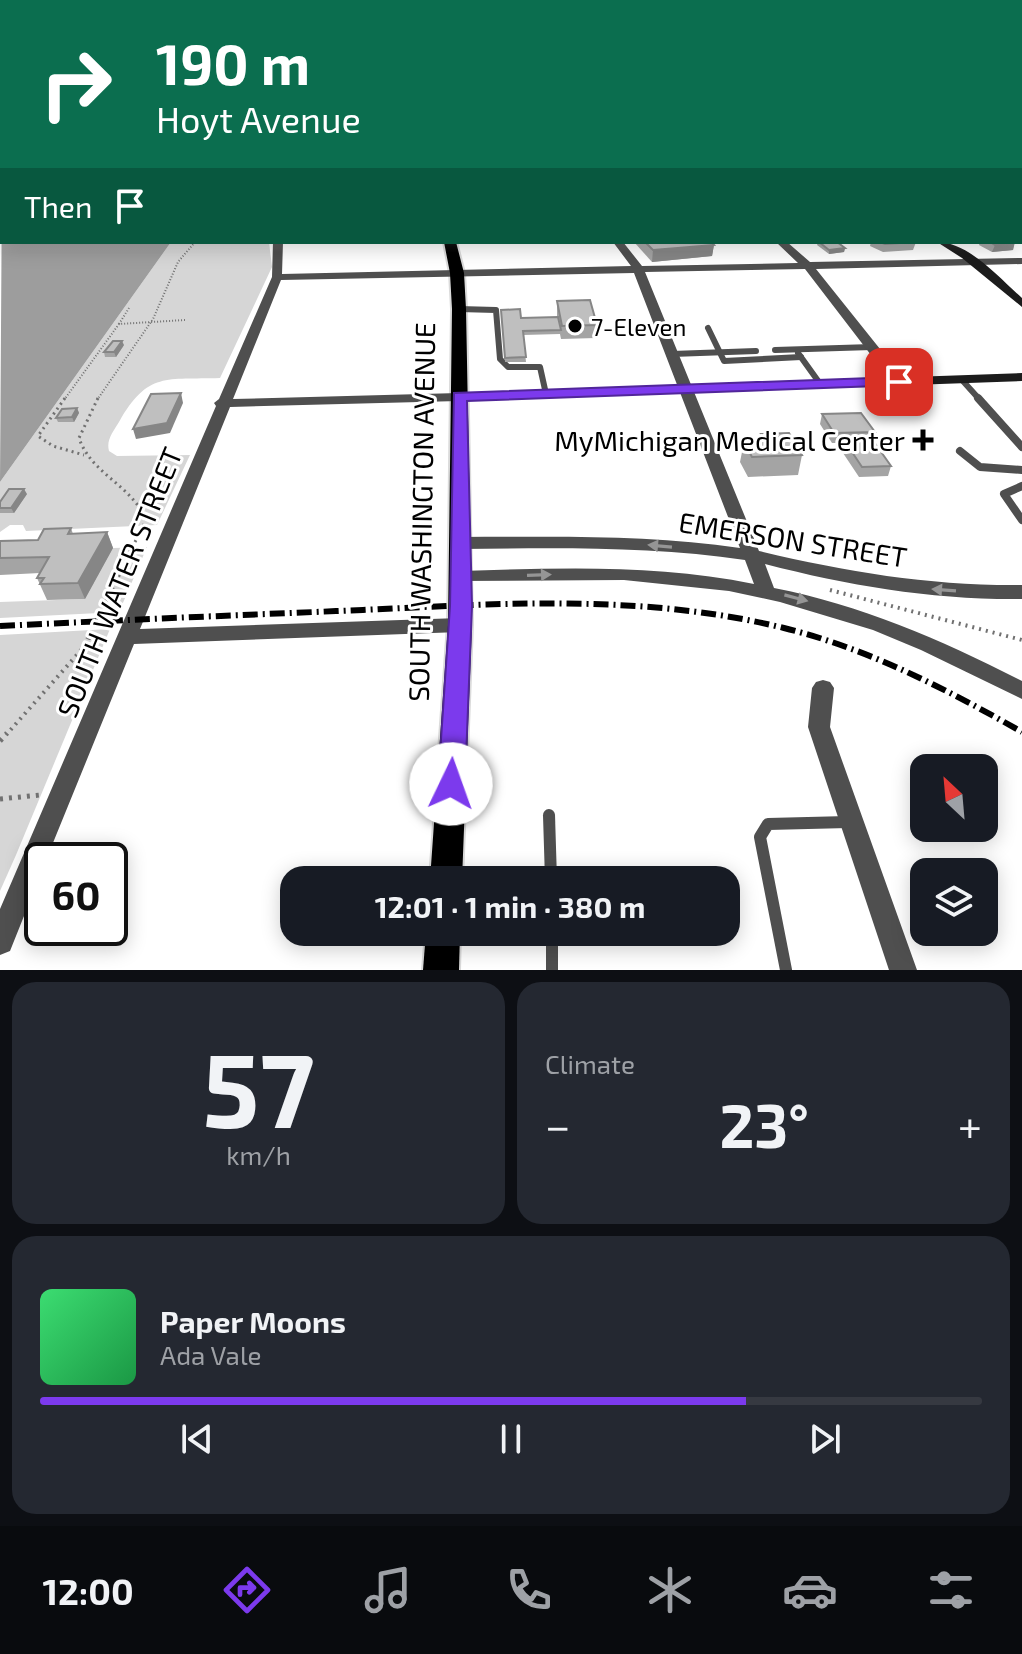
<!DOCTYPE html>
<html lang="en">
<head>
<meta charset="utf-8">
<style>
  body { margin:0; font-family:"Exo 2",sans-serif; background:#242831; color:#f1f3f6; height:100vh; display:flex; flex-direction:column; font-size:30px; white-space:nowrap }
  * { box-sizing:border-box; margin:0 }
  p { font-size:26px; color:#9ea1a6 }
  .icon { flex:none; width:44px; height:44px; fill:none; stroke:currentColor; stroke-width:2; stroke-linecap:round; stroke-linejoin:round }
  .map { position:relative; height:970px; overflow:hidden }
  .panel { display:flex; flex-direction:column; gap:12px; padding:12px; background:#0d0f14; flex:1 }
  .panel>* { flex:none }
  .banner { position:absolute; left:0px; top:0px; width:1022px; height:244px; box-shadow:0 4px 20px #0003; background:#0b6e4f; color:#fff; overflow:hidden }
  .needle { width:52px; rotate:334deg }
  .tools { position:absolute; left:910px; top:754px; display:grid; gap:16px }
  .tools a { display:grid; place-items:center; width:88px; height:88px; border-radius:16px; background:#171b24; box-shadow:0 4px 20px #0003; font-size:40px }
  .speed { position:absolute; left:24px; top:842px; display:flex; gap:16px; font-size:40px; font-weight:700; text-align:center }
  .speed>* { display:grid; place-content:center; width:104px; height:104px; border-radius:50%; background:#171b24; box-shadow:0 4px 20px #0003; line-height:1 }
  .speed .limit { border:4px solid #111; border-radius:12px; background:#fff; color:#111 }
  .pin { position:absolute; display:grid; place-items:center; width:68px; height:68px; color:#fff; margin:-34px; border-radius:16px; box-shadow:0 4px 12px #0006 }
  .me { position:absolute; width:88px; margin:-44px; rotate:3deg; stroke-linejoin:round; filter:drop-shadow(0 0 6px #0008) }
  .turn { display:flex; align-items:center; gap:28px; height:168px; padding:0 24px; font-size:36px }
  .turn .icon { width:104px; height:104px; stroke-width:2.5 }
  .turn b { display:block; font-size:56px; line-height:68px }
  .then { display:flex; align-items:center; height:76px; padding:0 24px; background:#0003; gap:16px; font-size:30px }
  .big { font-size:60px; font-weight:700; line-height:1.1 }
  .panel .tile { flex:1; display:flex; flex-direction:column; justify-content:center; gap:12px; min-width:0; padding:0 28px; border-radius:24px; background:#242831 }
  .panel .dial { align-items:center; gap:0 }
  .dial b { font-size:104px; line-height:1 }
  .song { display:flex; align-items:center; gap:24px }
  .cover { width:96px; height:96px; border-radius:12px; background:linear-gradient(135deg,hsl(140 70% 55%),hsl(140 70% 35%)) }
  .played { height:8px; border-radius:4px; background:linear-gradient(90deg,#7c3aed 75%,#363941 75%) }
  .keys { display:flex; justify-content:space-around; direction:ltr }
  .heat { display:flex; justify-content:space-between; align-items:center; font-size:44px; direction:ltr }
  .panel .tiles { flex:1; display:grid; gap:12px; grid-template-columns:1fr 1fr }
  .tile:last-child { grid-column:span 2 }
  .trip { position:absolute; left:280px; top:866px; width:460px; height:80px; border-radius:24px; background:#171b24; box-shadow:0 4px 20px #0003; font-weight:700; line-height:80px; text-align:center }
  .dock { display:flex; height:128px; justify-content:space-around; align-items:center; background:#090b0e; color:#9ea1a6 }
  .dock .icon { width:56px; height:56px }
  .dock .active { color:#7c3aed }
  .dock b { font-size:36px; color:#f1f3f6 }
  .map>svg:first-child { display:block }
  .green { fill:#d6d6d6 }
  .water { fill:#9d9d9d }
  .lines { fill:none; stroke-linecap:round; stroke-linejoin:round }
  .primary-casing { stroke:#dbdbdb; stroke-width:4 }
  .path-far3 { stroke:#717171; stroke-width:2; stroke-dasharray:1 2; stroke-linecap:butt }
  .path-far2 { stroke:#717171; stroke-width:3; stroke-dasharray:2 4; stroke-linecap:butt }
  .path-far1 { stroke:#717171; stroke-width:4; stroke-dasharray:2 5; stroke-linecap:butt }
  .path { stroke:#717171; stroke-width:5; stroke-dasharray:3 6; stroke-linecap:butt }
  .lane-far2 { stroke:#4f4f4f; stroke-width:6 }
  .lane-far1 { stroke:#4f4f4f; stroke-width:8 }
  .lane { stroke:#4f4f4f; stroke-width:12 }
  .street { fill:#4f4f4f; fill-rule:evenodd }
  .secondary { fill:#1c1c1c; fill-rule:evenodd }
  .primary { fill:#000; fill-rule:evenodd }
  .rail { stroke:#000; stroke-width:6; stroke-dasharray:15 5 2 5; stroke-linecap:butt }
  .wall { fill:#a4a4a4 }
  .shaded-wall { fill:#868686 }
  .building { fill:#bfbfbf; stroke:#868686; stroke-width:2 }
  .oneway { fill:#959595 }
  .route { fill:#7c3aed; stroke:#51269a; stroke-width:2 }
  .poi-dot { fill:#000; stroke:#fff; stroke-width:3 }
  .labels { text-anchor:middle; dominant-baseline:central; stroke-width:6; stroke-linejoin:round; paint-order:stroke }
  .far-poi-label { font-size:24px; fill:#000; stroke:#fff; text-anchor:start }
  .poi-label { font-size:28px; fill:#000; stroke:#fff; text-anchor:end }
  .street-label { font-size:28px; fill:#000; stroke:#fff }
</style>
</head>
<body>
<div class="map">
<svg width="1022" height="970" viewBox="0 0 1022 970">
  <rect width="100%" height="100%" fill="#fff"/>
  <!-- green -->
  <g class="green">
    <path d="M171,242h98l3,25 -52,111c-54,2 -72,-7 -101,44 -6,10 -13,18 -10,29l8,5 73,-1 -33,70 -131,6 -3,-6h-13l-10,7v-50z"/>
    <path d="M147,547l-28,65 -119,6v-16l85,-3 28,-51z"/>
    <path d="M110,629l-94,226 -16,36v-256z"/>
  </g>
  <!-- water -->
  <path class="water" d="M2,177v65h169l-171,240z"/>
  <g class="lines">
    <defs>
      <g id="primary">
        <path d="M444,242h12l8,31 2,36 6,316 -10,255h-32l18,-255 4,-316 -2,-36z"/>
        <path d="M426,932h34l-1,38h-36z"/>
      </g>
    </defs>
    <!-- primary casing -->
    <use href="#primary" class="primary-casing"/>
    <!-- path-far3 -->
    <g class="path-far3">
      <path d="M119,324l10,-16"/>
      <path d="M64,400l55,-76 66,-4"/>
      <path d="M97,400l56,-81 25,-57 17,-20"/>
    </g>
    <!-- path-far2 -->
    <g class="path-far2">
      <path d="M65,398l-27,38 15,10 31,9"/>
      <path d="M98,398l-19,40c12,36 53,47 67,82l-14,28"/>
    </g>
    <!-- path-far1 -->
    <g class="path-far1">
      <path d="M830,590l192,50"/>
      <path d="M89,638h17"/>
      <path d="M6,735l77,-87 50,-102"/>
    </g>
    <!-- path -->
    <g class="path">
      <path d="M0,741l7,-8"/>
      <path d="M0,799l40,-4"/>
    </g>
    <!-- lane-far2 -->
    <g class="lane-far2">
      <path d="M459,309l37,1 4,49 8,8h32l6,27"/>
      <path d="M708,328l16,33 77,-4"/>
      <path d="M775,350l97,-3"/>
      <path d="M798,353l23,32"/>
      <path d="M672,354l84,-3"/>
      <path d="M962,380l18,20"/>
    </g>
    <!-- lane-far1 -->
    <g class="lane-far1">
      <path d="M978,398l44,49"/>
      <path d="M960,451l20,16 42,3"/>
      <path d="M1022,486l-18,8 18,26"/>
    </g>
    <!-- lane -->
    <g class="lane">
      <path d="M549,815l2,65"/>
      <path d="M552,932v38"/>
      <path d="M786,970l-26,-133 8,-13 80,-2"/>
    </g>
    <!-- street -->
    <g class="street">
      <rect x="1020" y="119" width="2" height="4"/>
      <path d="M273,242h10l-1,32 349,-8 -18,-24h10l19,24 156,-3 -22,-21h11l23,20 212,-4v6l-206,5 88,110 2,3 -7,4 -5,-1 -89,-116 -160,3 114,279c88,21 173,35 263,34v14c-88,1 -172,-13 -257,-35l9,24c87,17 170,53 248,93v18l-101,-49 -48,-20 -93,-28 -51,-11 -105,-11 -169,1 -3,-4 3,-4 6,-2c99,-3 196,-7 293,13l-9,-24c-94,-14 -190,-12 -285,-11l-9,-6 9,-6c94,0 187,-3 280,11l-106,-275 -353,7 -48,119 226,-6 7,4 -7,4 -229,6 -90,222 320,-11 7,2 3,5 -3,5 -7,2 -326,12 -88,216h-4v11l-32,80 -10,4v-46l216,-503 -2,-3 5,-4 53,-122z"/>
      <path d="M823,680l7,2 4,6 -4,39 87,243h-28l-81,-243 4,-39 4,-6z"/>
    </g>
    <!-- secondary -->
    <g class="secondary">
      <rect x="1020" y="151" width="2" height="4"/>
      <rect x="1020" y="183" width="2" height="6"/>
      <path d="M1020,198l2,1v6l-2,-1z"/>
      <path d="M937,242c32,0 62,36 85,56v9l-60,-49z"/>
      <path d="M1022,373v8l-563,20 -7,-4 7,-4z"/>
    </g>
    <!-- primary -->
    <use href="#primary" class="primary"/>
    <!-- rail -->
    <path class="rail" d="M0,626c121,-6 242,-11 363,-16 141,-7 283,-16 421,18 85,21 162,61 238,104"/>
  </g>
  <!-- wall -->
  <g class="wall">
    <rect x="1020" y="160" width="2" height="18"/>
    <path d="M634,242h77l3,3 -2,11 -60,6z"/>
    <path d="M818,242h19l8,6 -1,4 -15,2 -12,-9z"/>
    <path d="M871,242h45l-3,8 -30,2 -13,-6z"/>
    <path d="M980,242h34l-1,8 -21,2 -13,-7z"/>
    <path d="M557,301l40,24 -1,13 -35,1 -1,-5 -37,1 3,27h-21l-4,-52 20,8 36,-1z"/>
    <path d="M124,345l-8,12h-11l-1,-5z"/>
    <path d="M77,408l2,5 -5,9h-16l-2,-4z"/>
    <path d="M822,414l53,18 -3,7 19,27 -3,10 -29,1 -18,-27 2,-7h-11l-12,-19z"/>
    <path d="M761,434l41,21 -4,20 -50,2 -8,-15 4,-20h16z"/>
    <path d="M27,494l-13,19h-14v-11z"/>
    <path d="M71,528l2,6 34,-2 6,16 -28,51 -38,1 -10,-22 3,-5 -40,2v-34l38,-1z"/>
  </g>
  <!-- shaded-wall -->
  <g class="shaded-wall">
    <path d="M1015,242l-2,8 -21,2 3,-7z"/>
    <path d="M714,245l-2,11 -60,6 1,-12z"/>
    <path d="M845,248l-1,4 -15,2v-4z"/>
    <path d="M122,341l2,4 -8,12 -2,-5z"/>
    <path d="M181,393l2,10 -13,30 -34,6 -3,-10z"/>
    <path d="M77,408l2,5 -5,9 -2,-5z"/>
    <path d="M24,489l3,5 -13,19 -3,-5z"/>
    <path d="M107,532l6,16 -28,51 -7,-16z"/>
  </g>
  <!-- building -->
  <g class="building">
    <path d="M645,242h66l3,3 -61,5z"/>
    <path d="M819,242h18l8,6 -16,2z"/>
    <path d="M880,242h35l-30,2z"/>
    <path d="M990,242h25l-20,3z"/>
    <path d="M590,300l7,25 -35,1 -5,-25z"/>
    <path d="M520,309l1,9 37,-1 3,13 -38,1 3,26 -21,1 -4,-48z"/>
    <path d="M113,341h9l-8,11h-10z"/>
    <path d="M181,393l-14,30 -34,6 18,-35z"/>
    <path d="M77,408l-5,9 -16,1 6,-9z"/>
    <path d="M861,413l14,19 -41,1 -12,-19z"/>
    <path d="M789,433l13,22 -50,2 -8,-15 21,-1 -4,-7z"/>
    <path d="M872,439l19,27 -29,1 -18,-27z"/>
    <path d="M9,489h15l-13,19h-11v-6z"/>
    <path d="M71,528l-3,6 39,-2 -29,51 -38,1 4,-6h-7l12,-21 -49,1v-17l38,-1 6,-11z"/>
  </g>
  <!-- one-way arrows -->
  <defs><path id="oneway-solid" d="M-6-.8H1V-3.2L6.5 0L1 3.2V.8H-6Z" transform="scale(2)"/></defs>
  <g class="oneway">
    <use href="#oneway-solid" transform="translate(660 546) rotate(-175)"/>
    <use href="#oneway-solid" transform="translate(539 575) rotate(-2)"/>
    <use href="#oneway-solid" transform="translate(944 590) rotate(-176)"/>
    <use href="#oneway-solid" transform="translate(796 598) rotate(15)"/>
  </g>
  <!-- sky -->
  <linearGradient id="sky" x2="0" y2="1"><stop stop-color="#8aabca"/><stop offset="0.46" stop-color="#fff"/><stop offset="1" stop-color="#fff" stop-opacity="0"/></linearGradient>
  <rect width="1022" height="253" fill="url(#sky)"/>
  <!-- route -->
  <path class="route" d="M899,377l6,2v6l-438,16 5,205 -7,178 -4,9 -10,3 -9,-3 -4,-9 12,-178 4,-213z"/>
  <!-- markers -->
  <g class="poi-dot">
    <circle cx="575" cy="326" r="8"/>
    <path d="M919 428h8v8h8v8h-8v8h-8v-8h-8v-8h8z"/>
  </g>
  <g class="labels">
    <!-- far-poi labels -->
    <g class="far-poi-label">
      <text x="591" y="326">7-Eleven</text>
    </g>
    <!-- poi labels -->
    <g class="poi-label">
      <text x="905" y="440">MyMichigan Medical Center</text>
    </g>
    <!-- street labels -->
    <g class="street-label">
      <text transform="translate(421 512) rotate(-89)">SOUTH WASHINGTON AVENUE</text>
      <text transform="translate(793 539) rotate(9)">EMERSON STREET</text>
      <text transform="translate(119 582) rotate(-68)">SOUTH WATER STREET</text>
    </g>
  </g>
</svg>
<div class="tools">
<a><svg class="needle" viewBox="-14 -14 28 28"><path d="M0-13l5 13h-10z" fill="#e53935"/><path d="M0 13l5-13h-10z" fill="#9ea1a6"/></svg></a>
<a><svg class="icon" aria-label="layers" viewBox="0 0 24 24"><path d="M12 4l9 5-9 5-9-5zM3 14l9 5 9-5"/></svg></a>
</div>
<div class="speed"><div class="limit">60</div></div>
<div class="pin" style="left:899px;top:382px;background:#d93025"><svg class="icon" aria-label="arrive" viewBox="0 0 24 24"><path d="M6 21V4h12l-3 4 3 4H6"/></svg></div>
<svg class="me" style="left:451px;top:784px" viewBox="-20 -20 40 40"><circle r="19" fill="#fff"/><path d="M0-13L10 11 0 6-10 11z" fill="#7c3aed"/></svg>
<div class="trip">12:01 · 1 min · 380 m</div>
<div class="banner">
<div class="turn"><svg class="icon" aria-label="right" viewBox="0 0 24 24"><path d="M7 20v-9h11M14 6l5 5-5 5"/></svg><div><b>190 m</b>Hoyt Avenue</div></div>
<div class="then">Then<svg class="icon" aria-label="arrive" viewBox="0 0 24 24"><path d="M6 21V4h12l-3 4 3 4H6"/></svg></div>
</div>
</div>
<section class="panel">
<div class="tiles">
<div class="tile dial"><b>57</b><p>km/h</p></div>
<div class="tile"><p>Climate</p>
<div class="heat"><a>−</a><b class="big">23°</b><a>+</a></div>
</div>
<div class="tile">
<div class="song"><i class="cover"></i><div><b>Paper Moons</b><p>Ada Vale</p></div></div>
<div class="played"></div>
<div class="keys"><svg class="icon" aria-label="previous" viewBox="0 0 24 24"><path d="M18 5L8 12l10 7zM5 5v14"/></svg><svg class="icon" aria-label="pause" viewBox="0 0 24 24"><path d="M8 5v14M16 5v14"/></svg><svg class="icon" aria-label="next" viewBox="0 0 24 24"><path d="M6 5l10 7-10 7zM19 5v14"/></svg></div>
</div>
</div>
</section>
<nav class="dock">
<b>12:00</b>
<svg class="icon active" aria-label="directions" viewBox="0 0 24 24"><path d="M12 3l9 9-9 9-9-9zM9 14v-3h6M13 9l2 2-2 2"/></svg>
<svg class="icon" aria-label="music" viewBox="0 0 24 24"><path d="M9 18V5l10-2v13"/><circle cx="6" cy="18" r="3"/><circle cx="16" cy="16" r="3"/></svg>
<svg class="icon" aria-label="phone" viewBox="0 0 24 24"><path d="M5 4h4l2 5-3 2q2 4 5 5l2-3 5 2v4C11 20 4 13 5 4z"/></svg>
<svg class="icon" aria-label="climate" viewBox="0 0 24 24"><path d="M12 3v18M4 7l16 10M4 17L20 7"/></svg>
<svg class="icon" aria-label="car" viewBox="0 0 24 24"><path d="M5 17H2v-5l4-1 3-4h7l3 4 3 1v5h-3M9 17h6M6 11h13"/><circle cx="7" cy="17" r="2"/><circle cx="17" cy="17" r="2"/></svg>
<svg class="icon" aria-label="filters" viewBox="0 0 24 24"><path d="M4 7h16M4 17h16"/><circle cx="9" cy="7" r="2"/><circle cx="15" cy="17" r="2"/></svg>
</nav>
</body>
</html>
